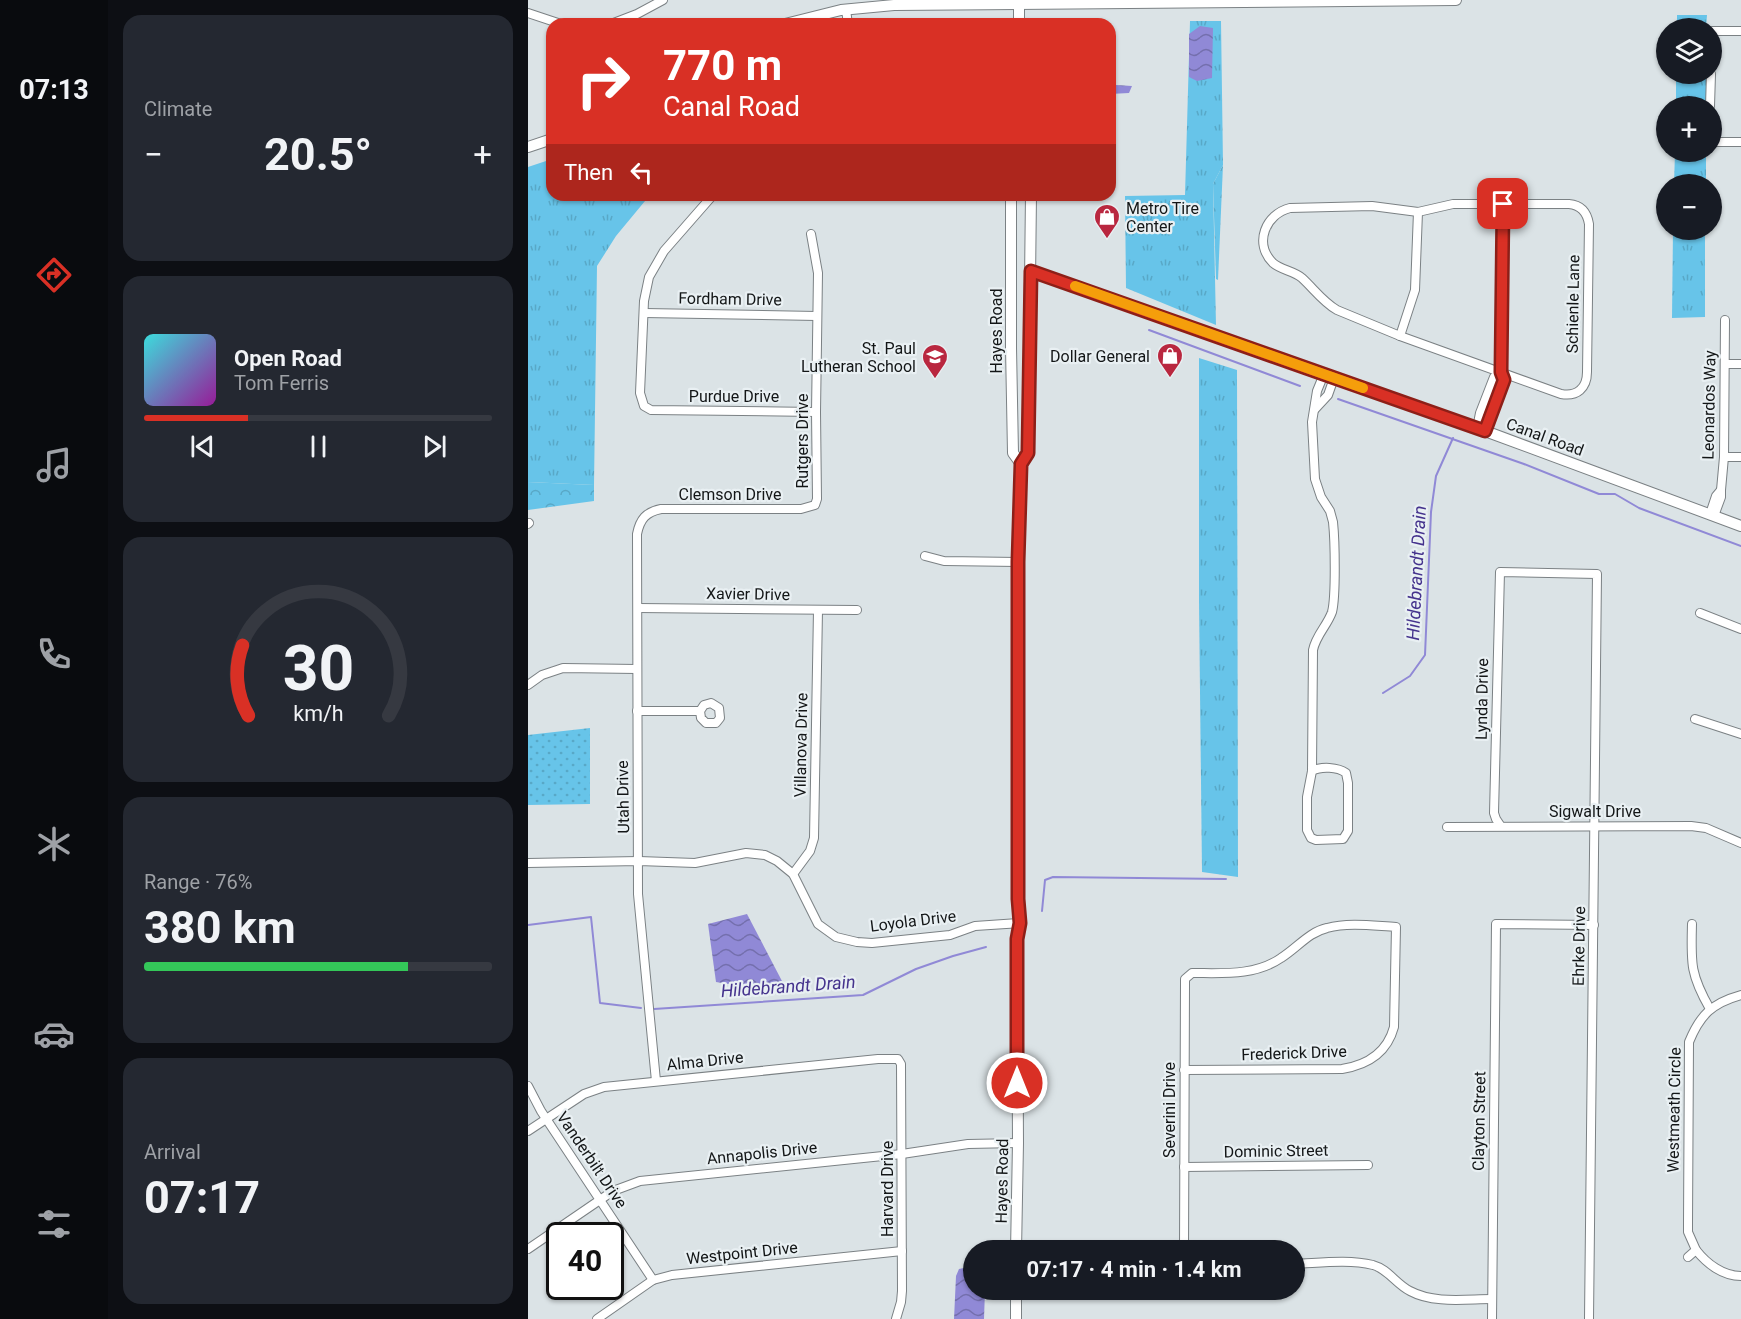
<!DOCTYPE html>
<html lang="en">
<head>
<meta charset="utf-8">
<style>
  body { margin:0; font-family:Roboto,sans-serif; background:#242831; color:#f1f3f6; height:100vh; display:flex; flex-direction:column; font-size:22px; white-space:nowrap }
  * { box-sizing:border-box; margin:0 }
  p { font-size:20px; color:#9ea1a6 }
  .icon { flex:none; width:33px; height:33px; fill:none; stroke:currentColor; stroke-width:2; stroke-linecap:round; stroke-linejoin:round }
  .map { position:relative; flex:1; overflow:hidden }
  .sheet { display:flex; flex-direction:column; gap:15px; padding:15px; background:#0d0f14; width:420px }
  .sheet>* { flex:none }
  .top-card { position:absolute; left:18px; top:18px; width:570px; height:183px; border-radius:18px; box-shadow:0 2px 4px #0004; background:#d93025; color:#fff; overflow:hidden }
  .tools { position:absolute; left:1128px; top:18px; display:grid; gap:12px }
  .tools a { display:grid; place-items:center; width:66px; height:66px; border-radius:50%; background:#171b24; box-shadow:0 2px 4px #0004; font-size:30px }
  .speed { position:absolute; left:18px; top:1222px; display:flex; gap:12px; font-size:30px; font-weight:700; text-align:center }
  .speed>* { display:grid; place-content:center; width:78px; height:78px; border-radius:50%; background:#171b24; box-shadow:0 2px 4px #0004; line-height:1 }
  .speed .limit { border:3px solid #111; border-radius:9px; background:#fff; color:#111 }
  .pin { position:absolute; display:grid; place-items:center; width:51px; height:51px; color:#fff; margin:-26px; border-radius:12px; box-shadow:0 3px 9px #0006 }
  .me { position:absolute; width:66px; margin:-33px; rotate:0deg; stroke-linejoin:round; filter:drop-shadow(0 0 4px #0008) }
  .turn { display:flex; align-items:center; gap:21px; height:126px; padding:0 18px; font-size:27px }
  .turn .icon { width:78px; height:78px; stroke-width:2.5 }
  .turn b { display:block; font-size:42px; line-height:51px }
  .then { display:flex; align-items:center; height:57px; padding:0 18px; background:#0003; gap:12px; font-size:22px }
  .big { font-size:45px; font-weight:700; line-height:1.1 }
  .sheet .widget { flex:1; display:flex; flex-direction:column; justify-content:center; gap:9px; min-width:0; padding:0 21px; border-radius:18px; background:#242831 }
  .sheet .dial { align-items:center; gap:0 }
  .dial svg { height:156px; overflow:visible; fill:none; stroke:#363941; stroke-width:7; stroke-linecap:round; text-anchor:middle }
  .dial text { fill:#f1f3f6; stroke:none }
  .song { display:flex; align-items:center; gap:18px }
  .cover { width:72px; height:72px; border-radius:9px; background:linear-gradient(135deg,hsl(180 70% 55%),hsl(300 70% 35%)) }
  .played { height:6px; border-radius:3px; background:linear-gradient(90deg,#d93025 30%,#363941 30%) }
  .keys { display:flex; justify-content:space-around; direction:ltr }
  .heat { display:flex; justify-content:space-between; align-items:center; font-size:33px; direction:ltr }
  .charge { height:9px; border-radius:4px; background:linear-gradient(90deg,#34c759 76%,#363941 0) }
  .trip { position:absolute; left:435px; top:1240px; width:342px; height:60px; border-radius:30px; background:#171b24; box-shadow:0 2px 4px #0004; font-weight:700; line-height:60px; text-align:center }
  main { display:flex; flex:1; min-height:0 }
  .tabs { display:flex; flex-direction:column; width:108px; justify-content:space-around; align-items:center; background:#090b0e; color:#9ea1a6 }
  .tabs .icon { width:42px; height:42px }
  .tabs .on { color:#d93025 }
  .tabs b { font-size:27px; color:#f1f3f6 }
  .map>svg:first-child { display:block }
  .grass { fill:url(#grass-tufts) }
  .forest { fill:url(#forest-crowns) }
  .park { fill:url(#park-dots) }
  .water { fill:url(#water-waves) }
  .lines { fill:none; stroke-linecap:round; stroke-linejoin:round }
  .stream { stroke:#9089d6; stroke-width:2 }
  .minor-casing { stroke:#7b8184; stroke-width:10 }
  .tertiary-casing { stroke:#7b8184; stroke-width:12 }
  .minor { stroke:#fff; stroke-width:8 }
  .tertiary { stroke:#fff; stroke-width:10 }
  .route-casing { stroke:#8d1f18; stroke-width:15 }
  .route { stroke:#d93025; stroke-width:10 }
  .slow { stroke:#f59e0b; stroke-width:10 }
  .labels { text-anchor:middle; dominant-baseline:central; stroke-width:4.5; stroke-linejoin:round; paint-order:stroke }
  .poi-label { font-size:16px; fill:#131617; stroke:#e9f0f3; text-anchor:end }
  .street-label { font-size:16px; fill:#131617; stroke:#e9f0f3 }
  .water-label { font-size:18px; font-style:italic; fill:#45338d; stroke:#e9f0f3 }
</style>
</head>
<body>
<main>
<nav class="tabs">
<b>07:13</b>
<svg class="icon on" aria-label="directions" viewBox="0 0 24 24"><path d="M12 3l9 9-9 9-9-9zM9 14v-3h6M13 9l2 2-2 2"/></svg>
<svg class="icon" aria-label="music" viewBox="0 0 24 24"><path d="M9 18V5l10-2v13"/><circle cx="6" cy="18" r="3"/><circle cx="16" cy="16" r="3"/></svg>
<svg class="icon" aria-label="phone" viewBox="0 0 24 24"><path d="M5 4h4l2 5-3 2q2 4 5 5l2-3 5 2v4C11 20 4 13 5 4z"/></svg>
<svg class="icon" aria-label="climate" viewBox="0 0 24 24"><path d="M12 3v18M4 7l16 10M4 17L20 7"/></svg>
<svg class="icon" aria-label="car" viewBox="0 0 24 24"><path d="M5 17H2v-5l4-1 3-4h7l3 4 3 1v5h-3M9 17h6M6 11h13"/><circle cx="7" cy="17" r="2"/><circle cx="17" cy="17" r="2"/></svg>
<svg class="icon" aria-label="filters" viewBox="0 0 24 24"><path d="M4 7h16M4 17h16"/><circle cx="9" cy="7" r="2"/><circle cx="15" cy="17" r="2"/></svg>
</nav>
<section class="sheet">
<div class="widget"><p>Climate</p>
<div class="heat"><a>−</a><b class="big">20.5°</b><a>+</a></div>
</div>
<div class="widget">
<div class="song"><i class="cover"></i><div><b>Open Road</b><p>Tom Ferris</p></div></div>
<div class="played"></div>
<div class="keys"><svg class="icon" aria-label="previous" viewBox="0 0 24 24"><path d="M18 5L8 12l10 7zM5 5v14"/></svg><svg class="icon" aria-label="pause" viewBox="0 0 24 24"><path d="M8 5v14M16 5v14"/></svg><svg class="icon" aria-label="next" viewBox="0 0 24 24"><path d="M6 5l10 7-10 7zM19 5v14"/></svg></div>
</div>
<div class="widget dial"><svg viewBox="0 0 100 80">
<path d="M14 69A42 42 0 1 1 86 69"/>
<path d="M14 69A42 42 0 0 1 11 33" stroke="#d93025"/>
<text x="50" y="56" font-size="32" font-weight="700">30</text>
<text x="50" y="72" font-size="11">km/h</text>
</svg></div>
<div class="widget"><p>Range · 76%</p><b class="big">380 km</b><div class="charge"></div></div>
<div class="widget"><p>Arrival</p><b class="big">07:17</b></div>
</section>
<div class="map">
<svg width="1213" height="1319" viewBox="0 0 1213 1319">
  <defs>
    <pattern id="grass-tufts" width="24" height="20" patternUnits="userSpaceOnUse" patternTransform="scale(1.5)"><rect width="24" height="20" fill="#67c4e9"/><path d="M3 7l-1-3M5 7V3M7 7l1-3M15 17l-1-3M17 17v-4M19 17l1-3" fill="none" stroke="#58a8c7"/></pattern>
    <pattern id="forest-crowns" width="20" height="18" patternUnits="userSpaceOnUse" patternTransform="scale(1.5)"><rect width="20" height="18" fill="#67c4e9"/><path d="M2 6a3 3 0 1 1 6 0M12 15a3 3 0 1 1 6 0" fill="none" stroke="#58a8c7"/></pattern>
    <pattern id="park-dots" width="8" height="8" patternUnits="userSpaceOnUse" patternTransform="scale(1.5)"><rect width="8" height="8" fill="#67c4e9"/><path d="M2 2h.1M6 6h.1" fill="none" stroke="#58a8c7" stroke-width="1.8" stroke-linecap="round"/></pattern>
    <pattern id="water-waves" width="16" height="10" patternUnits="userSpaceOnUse" patternTransform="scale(1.5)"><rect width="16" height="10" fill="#9089d6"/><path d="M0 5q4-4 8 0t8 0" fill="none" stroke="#746fad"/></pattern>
  </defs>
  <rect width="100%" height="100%" fill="#dbe3e6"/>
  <!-- grass -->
  <g class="grass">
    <path d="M1149,15h30l-1,13h-29z"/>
    <path d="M662,21h31l2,144 -10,19 3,141 -90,-37 -1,-92 60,-1z"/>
    <rect x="1148" y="74" width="30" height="32"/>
    <path d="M1147,152h31v32h-32z"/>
    <path d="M24,159v36h98l-34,41 -19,30 -3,219 -66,-3v-315z"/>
    <path d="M1145,230h32v87l-33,1z"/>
    <path d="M671,358l38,12 1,507 -36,-5 -3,-271z"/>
  </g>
  <!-- forest -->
  <g class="forest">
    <path d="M695,165l-5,115 -2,-1 -3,-95z"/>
    <path d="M0,482l66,3v16l-66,9z"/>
  </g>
  <!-- park -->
  <path class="park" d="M62,728v76l-62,1v-70z"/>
  <!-- water -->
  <g class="water">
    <path d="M672,26l13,2 -1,50 -15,3 -8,-4v-43z"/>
    <path d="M582,62l3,3v16l3,4 16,1 -3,7 -19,1z"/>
    <path d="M219,914l36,69 -42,3 -25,-4 -8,-58z"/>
    <path d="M445,1266l1,24h11l-1,29h-30l2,-43 3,-7z"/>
  </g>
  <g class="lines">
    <!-- stream -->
    <g class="stream">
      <path d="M621,330l151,56"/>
      <path d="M810,399l186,65 75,30h16l24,14 102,38"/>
      <path d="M855,693l27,-17 15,-21 6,-143 5,-36 17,-38"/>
      <path d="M514,911l3,-31 8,-3 173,2"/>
      <path d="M0,925l63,-8 9,86 41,5"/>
      <path d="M126,1009l209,-14 53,-26 37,-13 33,-9"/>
    </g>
    <defs>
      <g id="minor">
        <path d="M318,10l2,14"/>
        <path d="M0,13l33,11"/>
        <path d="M83,24l26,-10 26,-14"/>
        <path d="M1184,35v-4h29"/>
        <path d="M1182,106l1,-32"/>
        <path d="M1184,142h29"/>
        <path d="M185,195l-49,56 -15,26 -5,24 -4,92 4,13 7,4 165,2"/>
        <path d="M925,204h116c12,1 18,8 20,20l-2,148c0,16 -10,25 -26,22l-161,-58 -63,-26c-14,-8 -23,-21 -35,-32 -8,-7 -21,-8 -29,-15 -20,-20 -7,-49 17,-55l82,-2 46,6z"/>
        <path d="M116,313l173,3"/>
        <path d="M872,336l15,-46 3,-78"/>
        <path d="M1197,364h16"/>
        <path d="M973,372l2,-168"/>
        <path d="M787,409l13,-14 6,-17"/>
        <path d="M949,428l3,-15 14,-36 7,-5 3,8 -19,51"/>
        <path d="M1196,457h17"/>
        <path d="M1193,490l3,-33 1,-137"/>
        <path d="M1182,514l6,-18 5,-6v7l-7,19"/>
        <path d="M0,524l1,-1"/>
        <path d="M397,556l19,5 74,1"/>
        <path d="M110,608l219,2"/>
        <path d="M1172,613l41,16"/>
        <path d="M0,685l14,-10 21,-7 74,1"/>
        <path d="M109,711h63l4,-6 7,-2 8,5 1,10 -4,5h-10l-5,-5 -1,-7"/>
        <path d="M1167,719l46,15"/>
        <path d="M784,771c9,-5 26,-4 34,2l2,10v48l-5,8 -27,1 -5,-2 -4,-8v-33l5,-26 1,-121c3,-15 14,-24 19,-38 4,-16 3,-71 1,-90l-3,-11 -9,-14 -6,-18 -3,-57 5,-31 7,-17"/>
        <path d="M972,825l-4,-6 -2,-6 6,-241 97,2 -8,745"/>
        <path d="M919,827l244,-1 15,2 35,15"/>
        <path d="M0,863l111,-2 56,2 51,-10 19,2 12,6 16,13 25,50 18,13 21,5 15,1 78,-8 25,-9 45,-3"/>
        <path d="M265,874l17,-23 4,-13 4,-228"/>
        <path d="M1164,924c-1,39 -2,50 18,85"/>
        <path d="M128,1081l-18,-187 -1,-360c3,-15 9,-22 24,-25h140l14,-4 2,-6 -1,-87 2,-139 -7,-39"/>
        <path d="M0,1086l13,25 112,169"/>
        <path d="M0,1131l56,-37 20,-7 274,-28h20l3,5 1,227 -1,11 -5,17"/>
        <path d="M656,1167l184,-2"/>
        <path d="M0,1249l85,-58 27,-10 262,-27 66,-10 50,-1"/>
        <path d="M1168,1250l-8,-18v-9l1,-181c11,-27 23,-39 52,-47"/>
        <path d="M656,1251c0,-89 0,-178 1,-267v-5l7,-6c31,0 63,3 89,-15 16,-10 28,-26 46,-30 22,-6 48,-2 69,-1l-2,100c-7,26 -27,38 -52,42l-158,1"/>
        <path d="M1160,1257l8,-7c11,14 27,26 45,26"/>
        <path d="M766,1264c26,-1 54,-5 79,1 15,4 23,19 37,26 24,13 56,8 82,8"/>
        <path d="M69,1319l56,-39 19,-5 230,-24"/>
        <path d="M964,1319l4,-395 98,1"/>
      </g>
      <g id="tertiary">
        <path d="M257,24l56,-14 53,-5 562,-5"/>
        <path d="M491,24v-24"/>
        <path d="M0,147l24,-8"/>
        <path d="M483,195v153l2,105 8,11 -3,98v337l2,24 -3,16 1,204 -2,108"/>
        <path d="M503,271l454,160 256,95"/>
        <path d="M493,464l7,-11 3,-258"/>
        <path d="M488,1319v-29"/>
      </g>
    </defs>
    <!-- minor casing -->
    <use href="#minor" class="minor-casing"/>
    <!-- tertiary casing -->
    <use href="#tertiary" class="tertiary-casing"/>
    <!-- minor -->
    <use href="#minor" class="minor"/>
    <!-- tertiary -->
    <use href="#tertiary" class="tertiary"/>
  </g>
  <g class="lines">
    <defs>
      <path id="route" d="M489,1083v-144l3,-16 -2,-24v-337l3,-98 7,-11 3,-182 454,160 19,-51 -3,-8 2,-168"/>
    </defs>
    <!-- route casing -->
    <use href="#route" class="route-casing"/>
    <!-- route -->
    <use href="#route" class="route"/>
    <!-- slow -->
    <path class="slow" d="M547,286l288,102"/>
  </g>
  <!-- icons -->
  <defs>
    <symbol id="shop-pin" viewBox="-11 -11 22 30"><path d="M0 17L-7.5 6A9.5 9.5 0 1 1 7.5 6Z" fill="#b9273f" stroke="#e9f0f3"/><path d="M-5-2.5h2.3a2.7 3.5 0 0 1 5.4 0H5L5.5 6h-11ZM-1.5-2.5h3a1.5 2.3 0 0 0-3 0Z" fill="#fff"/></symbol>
    <symbol id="school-pin" viewBox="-11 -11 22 30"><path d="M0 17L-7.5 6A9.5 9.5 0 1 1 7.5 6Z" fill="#b9273f" stroke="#e9f0f3"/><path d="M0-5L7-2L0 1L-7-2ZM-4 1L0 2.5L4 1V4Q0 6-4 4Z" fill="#fff"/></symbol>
  </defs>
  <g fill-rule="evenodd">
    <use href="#shop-pin" x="564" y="202" width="30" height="40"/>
    <use href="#shop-pin" x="627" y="341" width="30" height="40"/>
    <use href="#school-pin" x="392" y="342" width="30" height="40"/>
  </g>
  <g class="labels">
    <!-- poi labels -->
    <g class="poi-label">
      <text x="598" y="208" text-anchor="start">Metro Tire<tspan x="598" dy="18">Center</tspan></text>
      <text x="388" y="348">St. Paul<tspan x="388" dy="18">Lutheran School</tspan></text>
      <text x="622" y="356">Dollar General</text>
    </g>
    <!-- street labels -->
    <g class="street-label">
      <text transform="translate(202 299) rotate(1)">Fordham Drive</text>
      <text transform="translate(1045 304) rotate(-89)">Schienle Lane</text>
      <text transform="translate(468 331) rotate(-90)">Hayes Road</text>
      <text x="206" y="396">Purdue Drive</text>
      <text transform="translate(1181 405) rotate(-89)">Leonardos Way</text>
      <text transform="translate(1017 437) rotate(20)">Canal Road</text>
      <text transform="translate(274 441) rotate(-90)">Rutgers Drive</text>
      <text x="202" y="494">Clemson Drive</text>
      <text transform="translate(220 594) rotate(1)">Xavier Drive</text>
      <text transform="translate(954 699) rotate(-89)">Lynda Drive</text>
      <text transform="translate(273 745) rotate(-89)">Villanova Drive</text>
      <text transform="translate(95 797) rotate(-91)">Utah Drive</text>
      <text x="1067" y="811">Sigwalt Drive</text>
      <text transform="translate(385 921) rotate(-7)">Loyola Drive</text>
      <text transform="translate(1051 946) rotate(-89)">Ehrke Drive</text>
      <text transform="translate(766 1053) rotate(-2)">Frederick Drive</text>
      <text transform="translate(177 1061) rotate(-6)">Alma Drive</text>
      <text transform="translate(641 1110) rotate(-90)">Severini Drive</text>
      <text transform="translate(1146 1110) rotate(-89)">Westmeath Circle</text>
      <text transform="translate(951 1121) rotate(-89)">Clayton Street</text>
      <text transform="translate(748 1151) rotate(-1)">Dominic Street</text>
      <text transform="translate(234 1153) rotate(-6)">Annapolis Drive</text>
      <text transform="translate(64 1160) rotate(56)">Vanderbilt Drive</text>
      <text transform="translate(474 1181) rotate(-89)">Hayes Road</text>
      <text transform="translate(359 1189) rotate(-90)">Harvard Drive</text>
      <text transform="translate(214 1253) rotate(-6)">Westpoint Drive</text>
    </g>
    <!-- water labels -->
    <g class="water-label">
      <text transform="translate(888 573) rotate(-87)">Hildebrandt Drain</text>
      <text transform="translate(260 986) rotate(-4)">Hildebrandt Drain</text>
    </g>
  </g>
</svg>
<div class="tools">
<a><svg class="icon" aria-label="layers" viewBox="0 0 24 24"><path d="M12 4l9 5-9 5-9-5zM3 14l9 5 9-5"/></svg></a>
<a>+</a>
<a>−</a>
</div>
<div class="speed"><div class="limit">40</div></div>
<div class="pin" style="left:975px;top:204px;background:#d93025"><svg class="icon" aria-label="arrive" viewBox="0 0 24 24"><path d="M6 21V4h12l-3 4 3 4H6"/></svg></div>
<svg class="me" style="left:489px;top:1083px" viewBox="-20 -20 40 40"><circle r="17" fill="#d93025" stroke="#fff" stroke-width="3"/><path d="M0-11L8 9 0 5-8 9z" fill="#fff"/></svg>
<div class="trip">07:17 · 4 min · 1.4 km</div>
<div class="top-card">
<div class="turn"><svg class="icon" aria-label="right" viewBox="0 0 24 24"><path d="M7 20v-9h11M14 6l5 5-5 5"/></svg><div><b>770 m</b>Canal Road</div></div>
<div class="then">Then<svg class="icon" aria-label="left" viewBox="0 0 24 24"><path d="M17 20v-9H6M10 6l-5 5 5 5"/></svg></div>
</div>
</div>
</main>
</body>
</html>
